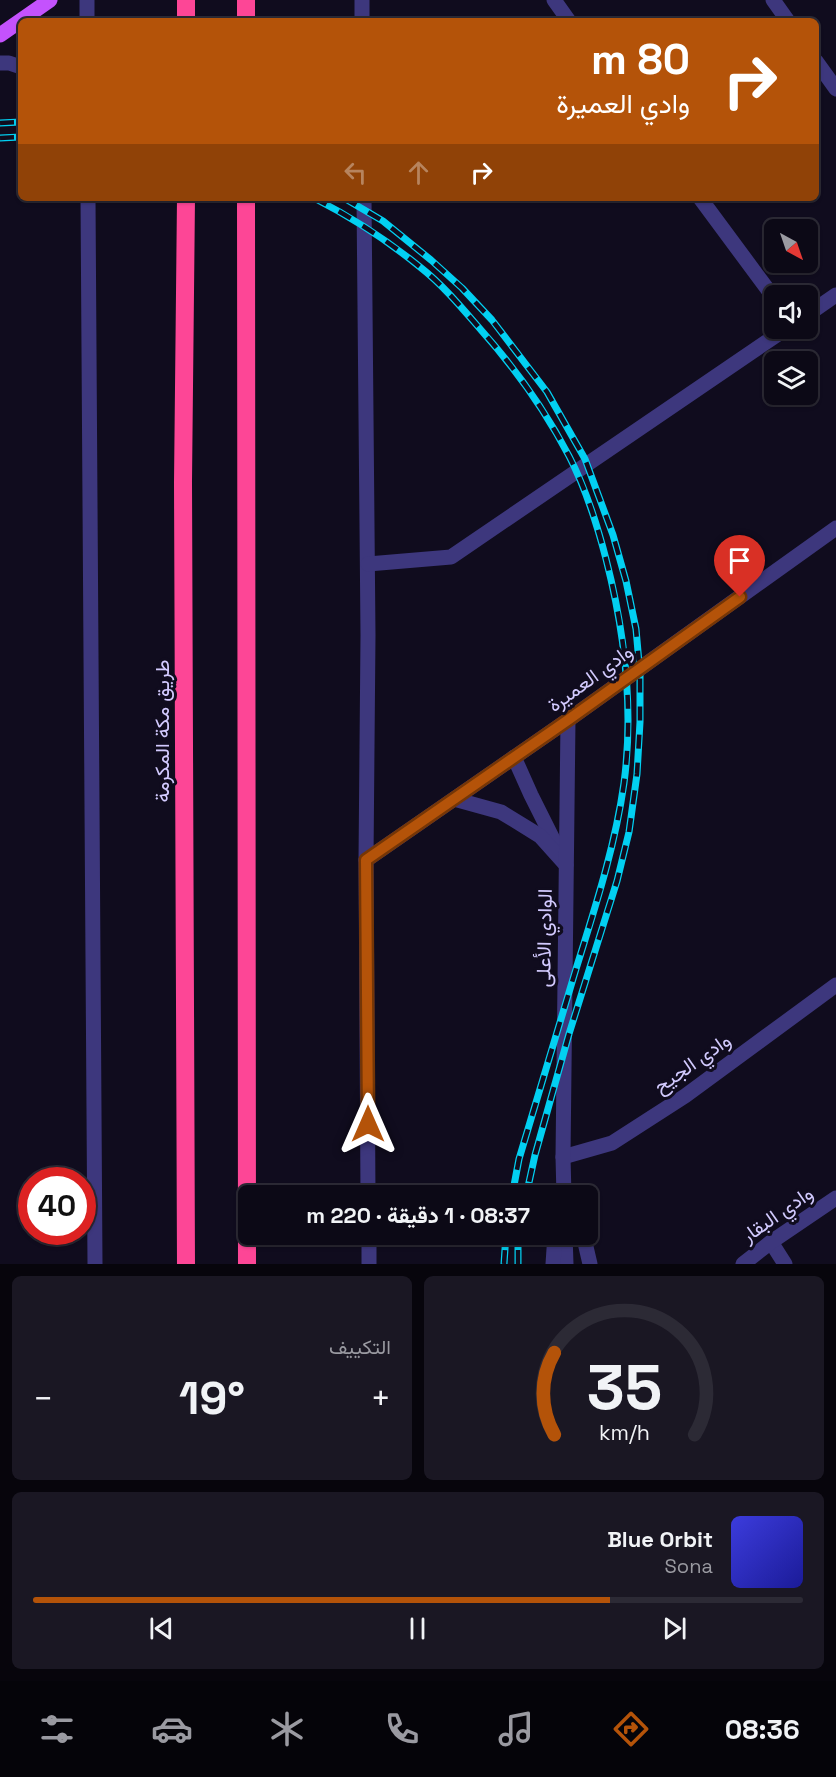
<!DOCTYPE html>
<html lang="ar">
<head>
<meta charset="utf-8">
<style>
  body { margin:0; font-family:"Space Grotesk",Vazirmatn,sans-serif; background:#1a1723; color:#f1f3f6; direction:rtl; height:100vh; display:flex; flex-direction:column; font-size:22px; white-space:nowrap }
  * { box-sizing:border-box; margin:0 }
  p { font-size:20px; color:#9a9aa1 }
  .icon { flex:none; width:33px; height:33px; fill:none; stroke:currentColor; stroke-width:2; stroke-linecap:round; stroke-linejoin:round }
  .map { position:relative; height:1264px; overflow:hidden; direction:ltr }
  .drawer { display:flex; flex-direction:column; gap:12px; padding:12px; background:#07050c; flex:1 }
  .drawer>* { flex:none }
  .guide { position:absolute; left:18px; top:18px; width:801px; height:183px; border-radius:9px; box-shadow:0 2px 4px #0004,0 0 0 2px #2c2a35; direction:rtl; background:#b45309; color:#fff; overflow:hidden }
  .needle { width:39px; rotate:140deg }
  .tools { position:absolute; left:764px; top:219px; display:grid; gap:12px }
  .tools a { display:grid; place-items:center; width:54px; height:54px; border-radius:9px; background:#0c0916; box-shadow:0 2px 4px #0004,0 0 0 2px #2c2a35; font-size:30px }
  .speed { position:absolute; left:18px; top:1167px; display:flex; gap:12px; font-size:30px; font-weight:700; text-align:center }
  .speed>* { display:grid; place-content:center; width:78px; height:78px; border-radius:50%; background:#0c0916; box-shadow:0 2px 4px #0004,0 0 0 2px #2c2a35; line-height:1 }
  .speed .limit { border:9px solid #d22; background:#fff; color:#111 }
  .pin { position:absolute; display:grid; place-items:center; width:51px; height:51px; color:#fff; margin:-62px -26px; border-radius:50% 50% 50% 0; rotate:-45deg; box-shadow:0 0 6px #0007 }
  .pin .icon { rotate:45deg }
  .me { position:absolute; width:66px; margin:-33px; rotate:0deg; stroke-linejoin:round; filter:drop-shadow(0 0 4px #0008) }
  .turn { display:flex; align-items:center; gap:21px; height:126px; padding:0 30px; font-size:27px }
  .turn .icon { width:78px; height:78px; stroke-width:2.5 }
  .turn b { display:block; font-size:42px; line-height:51px }
  .lanes { display:flex; align-items:center; height:57px; padding:0 30px; background:#0003; justify-content:center; gap:30px; direction:ltr }
  .lanes .off { opacity:.35 }
  .big { font-size:45px; font-weight:700; line-height:1.1 }
  .drawer .card { flex:1; display:flex; flex-direction:column; justify-content:center; gap:9px; min-width:0; padding:0 21px; border-radius:9px; background:#1a1723 }
  .drawer .dial { align-items:center; gap:0 }
  .dial svg { height:156px; overflow:visible; fill:none; stroke:#2c2a35; stroke-width:7; stroke-linecap:round; text-anchor:middle }
  .dial text { fill:#f1f3f6; stroke:none }
  .song { display:flex; align-items:center; gap:18px }
  .cover { width:72px; height:72px; border-radius:9px; background:linear-gradient(135deg,hsl(240 70% 55%),hsl(240 70% 35%)) }
  .played { height:6px; border-radius:3px; background:linear-gradient(90deg,#b45309 75%,#2c2a35 75%) }
  .keys { display:flex; justify-content:space-around; direction:ltr }
  .heat { display:flex; justify-content:space-between; align-items:center; font-size:33px; direction:ltr }
  .drawer .tiles { flex:1; display:grid; gap:12px; grid-template-columns:1fr 1fr }
  .card:last-child { grid-column:span 2 }
  .trip { position:absolute; left:238px; top:1185px; width:360px; height:60px; border-radius:9px; background:#0c0916; box-shadow:0 2px 4px #0004,0 0 0 2px #2c2a35; font-weight:700; line-height:60px; text-align:center; direction:rtl }
  .tab-bar { display:flex; height:96px; justify-content:space-around; align-items:center; background:#050409; color:#9a9aa1 }
  .tab-bar .icon { width:42px; height:42px }
  .tab-bar .selected { color:#b45309 }
  .tab-bar b { font-size:27px; color:#f1f3f6 }
  .map>svg:first-child { display:block }
  .lines { fill:none; stroke-linecap:round; stroke-linejoin:round }
  .minor { stroke:#3d377d; stroke-width:15 }
  .major { stroke:#c452fd; stroke-width:15 }
  .highway { stroke:#fd4696; stroke-width:18 }
  .rail-casing { stroke:#02d0f2; stroke-width:7 }
  .rail { stroke:#100c1e; stroke-width:4.5; stroke-dasharray:14; stroke-linecap:butt }
  .route-casing { stroke:#753606; stroke-width:15 }
  .route { stroke:#b45309; stroke-width:10 }
  .labels { text-anchor:middle; dominant-baseline:central; stroke-width:6; stroke-linejoin:round; paint-order:stroke }
  .street-label { font-size:20px; fill:#d2cafe; stroke:#100c1e }
</style>
</head>
<body>
<div class="map">
<svg width="836" height="1264" viewBox="0 0 836 1264">
  <rect width="100%" height="100%" fill="#100c1e"/>
  <g class="lines">
    <!-- minor -->
    <g class="minor">
      <path d="M87,0v21"/>
      <path d="M362,0v21"/>
      <path d="M554,0l15,21"/>
      <path d="M773,0l15,21"/>
      <path d="M816,61l20,28"/>
      <path d="M0,63h9l12,4"/>
      <path d="M88,198l7,1066"/>
      <path d="M364,198l4,437 -2,225 2,336"/>
      <path d="M700,198l74,100"/>
      <path d="M807,315l29,-20"/>
      <path d="M368,564l83,-7 336,-229"/>
      <path d="M514,757l17,38 26,52"/>
      <path d="M454,799l47,13 39,24 26,29"/>
      <path d="M366,860l202,-140 268,-192"/>
      <path d="M563,1157l49,-14 73,-47 151,-111"/>
      <path d="M564,1196l-1,-39 5,-437"/>
      <path d="M369,1234v30"/>
      <path d="M565,1234l1,30"/>
      <path d="M583,1234l7,30"/>
      <path d="M771,1242l14,22"/>
      <path d="M553,1264l2,-30"/>
      <path d="M743,1264l28,-22 65,-44"/>
    </g>
    <!-- major -->
    <path class="major" d="M0,35l50,-35"/>
    <!-- highway -->
    <g class="highway">
      <path d="M186,0v21"/>
      <path d="M246,0v21"/>
      <path d="M246,198l1,1066"/>
      <path d="M186,1264l-3,-782 3,-284"/>
    </g>
    <defs>
      <g id="rail">
        <path d="M0,123l21,-1"/>
        <path d="M0,138l21,-1"/>
        <path d="M314,198c37,19 73,42 106,69 23,18 42,41 61,63 34,38 64,80 88,126 17,33 28,68 37,103 19,74 28,148 18,224 -9,64 -29,125 -48,186 -19,63 -38,127 -57,190l-7,37"/>
        <path d="M344,198l39,23 48,39 31,28 30,32 55,72 38,67 28,76 13,46 10,48 4,45v48l-3,52 -8,58 -12,49 -48,153 -34,121 -9,41"/>
        <path d="M504,1264l2,-30"/>
        <path d="M518,1264v-30"/>
      </g>
    </defs>
    <!-- rail casing -->
    <use href="#rail" class="rail-casing"/>
    <!-- rail -->
    <use href="#rail" class="rail"/>
  </g>
  <g class="lines">
    <defs>
      <path id="route" d="M368,1124l-2,-264 202,-140 172,-123"/>
    </defs>
    <!-- route casing -->
    <use href="#route" class="route-casing"/>
    <!-- route -->
    <use href="#route" class="route"/>
  </g>
  <g class="labels">
    <!-- street labels -->
    <g class="street-label">
      <text transform="translate(590 678) rotate(-36)">وادي العميرة</text>
      <text transform="translate(162 731) rotate(-90)">طريق مكة المكرمة</text>
      <text transform="translate(544 938) rotate(-89)">الوادي الأعلى</text>
      <text transform="translate(692 1063) rotate(-35)">وادي الجيح</text>
      <text transform="translate(777 1214) rotate(-35)">وادي البقار</text>
    </g>
  </g>
</svg>
<div class="tools">
<a><svg class="needle" viewBox="-14 -14 28 28"><path d="M0-13l5 13h-10z" fill="#e53935"/><path d="M0 13l5-13h-10z" fill="#9a9aa1"/></svg></a>
<a><svg class="icon" aria-label="sound" viewBox="0 0 24 24"><path d="M4 9h4l5-4v14l-5-4H4zM17 9q2 3 0 6"/></svg></a>
<a><svg class="icon" aria-label="layers" viewBox="0 0 24 24"><path d="M12 4l9 5-9 5-9-5zM3 14l9 5 9-5"/></svg></a>
</div>
<div class="speed"><div class="limit">40</div></div>
<div class="pin" style="left:740px;top:597px;background:#d93025"><svg class="icon" aria-label="arrive" viewBox="0 0 24 24"><path d="M6 21V4h12l-3 4 3 4H6"/></svg></div>
<svg class="me" style="left:368px;top:1124px" viewBox="-20 -20 40 40"><path d="M0-17L14 15 0 8-14 15z" fill="#b45309" stroke="#fff" stroke-width="4"/></svg>
<div class="trip">08:37 · 1 دقيقة · 220 m</div>
<div class="guide">
<div class="turn"><svg class="icon" aria-label="right" viewBox="0 0 24 24"><path d="M7 20v-9h11M14 6l5 5-5 5"/></svg><div><b>80 m</b>وادي العميرة</div></div>
<div class="lanes"><svg class="icon off" aria-label="left" viewBox="0 0 24 24"><path d="M17 20v-9H6M10 6l-5 5 5 5"/></svg><svg class="icon off" aria-label="ahead" viewBox="0 0 24 24"><path d="M12 20V5M6 11l6-6 6 6"/></svg><svg class="icon" aria-label="right" viewBox="0 0 24 24"><path d="M7 20v-9h11M14 6l5 5-5 5"/></svg></div>
</div>
</div>
<section class="drawer">
<div class="tiles">
<div class="card dial"><svg viewBox="0 0 100 80">
<path d="M14 69A42 42 0 1 1 86 69"/>
<path d="M14 69A42 42 0 0 1 14 27" stroke="#b45309"/>
<text x="50" y="56" font-size="32" font-weight="700">35</text>
<text x="50" y="72" font-size="11">km/h</text>
</svg></div>
<div class="card"><p>التكييف</p>
<div class="heat"><a>−</a><b class="big">19°</b><a>+</a></div>
</div>
<div class="card">
<div class="song"><i class="cover"></i><div><b>Blue Orbit</b><p>Sona</p></div></div>
<div class="played"></div>
<div class="keys"><svg class="icon" aria-label="previous" viewBox="0 0 24 24"><path d="M18 5L8 12l10 7zM5 5v14"/></svg><svg class="icon" aria-label="pause" viewBox="0 0 24 24"><path d="M8 5v14M16 5v14"/></svg><svg class="icon" aria-label="next" viewBox="0 0 24 24"><path d="M6 5l10 7-10 7zM19 5v14"/></svg></div>
</div>
</div>
</section>
<nav class="tab-bar">
<b>08:36</b>
<svg class="icon selected" aria-label="directions" viewBox="0 0 24 24"><path d="M12 3l9 9-9 9-9-9zM9 14v-3h6M13 9l2 2-2 2"/></svg>
<svg class="icon" aria-label="music" viewBox="0 0 24 24"><path d="M9 18V5l10-2v13"/><circle cx="6" cy="18" r="3"/><circle cx="16" cy="16" r="3"/></svg>
<svg class="icon" aria-label="phone" viewBox="0 0 24 24"><path d="M5 4h4l2 5-3 2q2 4 5 5l2-3 5 2v4C11 20 4 13 5 4z"/></svg>
<svg class="icon" aria-label="climate" viewBox="0 0 24 24"><path d="M12 3v18M4 7l16 10M4 17L20 7"/></svg>
<svg class="icon" aria-label="car" viewBox="0 0 24 24"><path d="M5 17H2v-5l4-1 3-4h7l3 4 3 1v5h-3M9 17h6M6 11h13"/><circle cx="7" cy="17" r="2"/><circle cx="17" cy="17" r="2"/></svg>
<svg class="icon" aria-label="filters" viewBox="0 0 24 24"><path d="M4 7h16M4 17h16"/><circle cx="9" cy="7" r="2"/><circle cx="15" cy="17" r="2"/></svg>
</nav>
</body>
</html>
